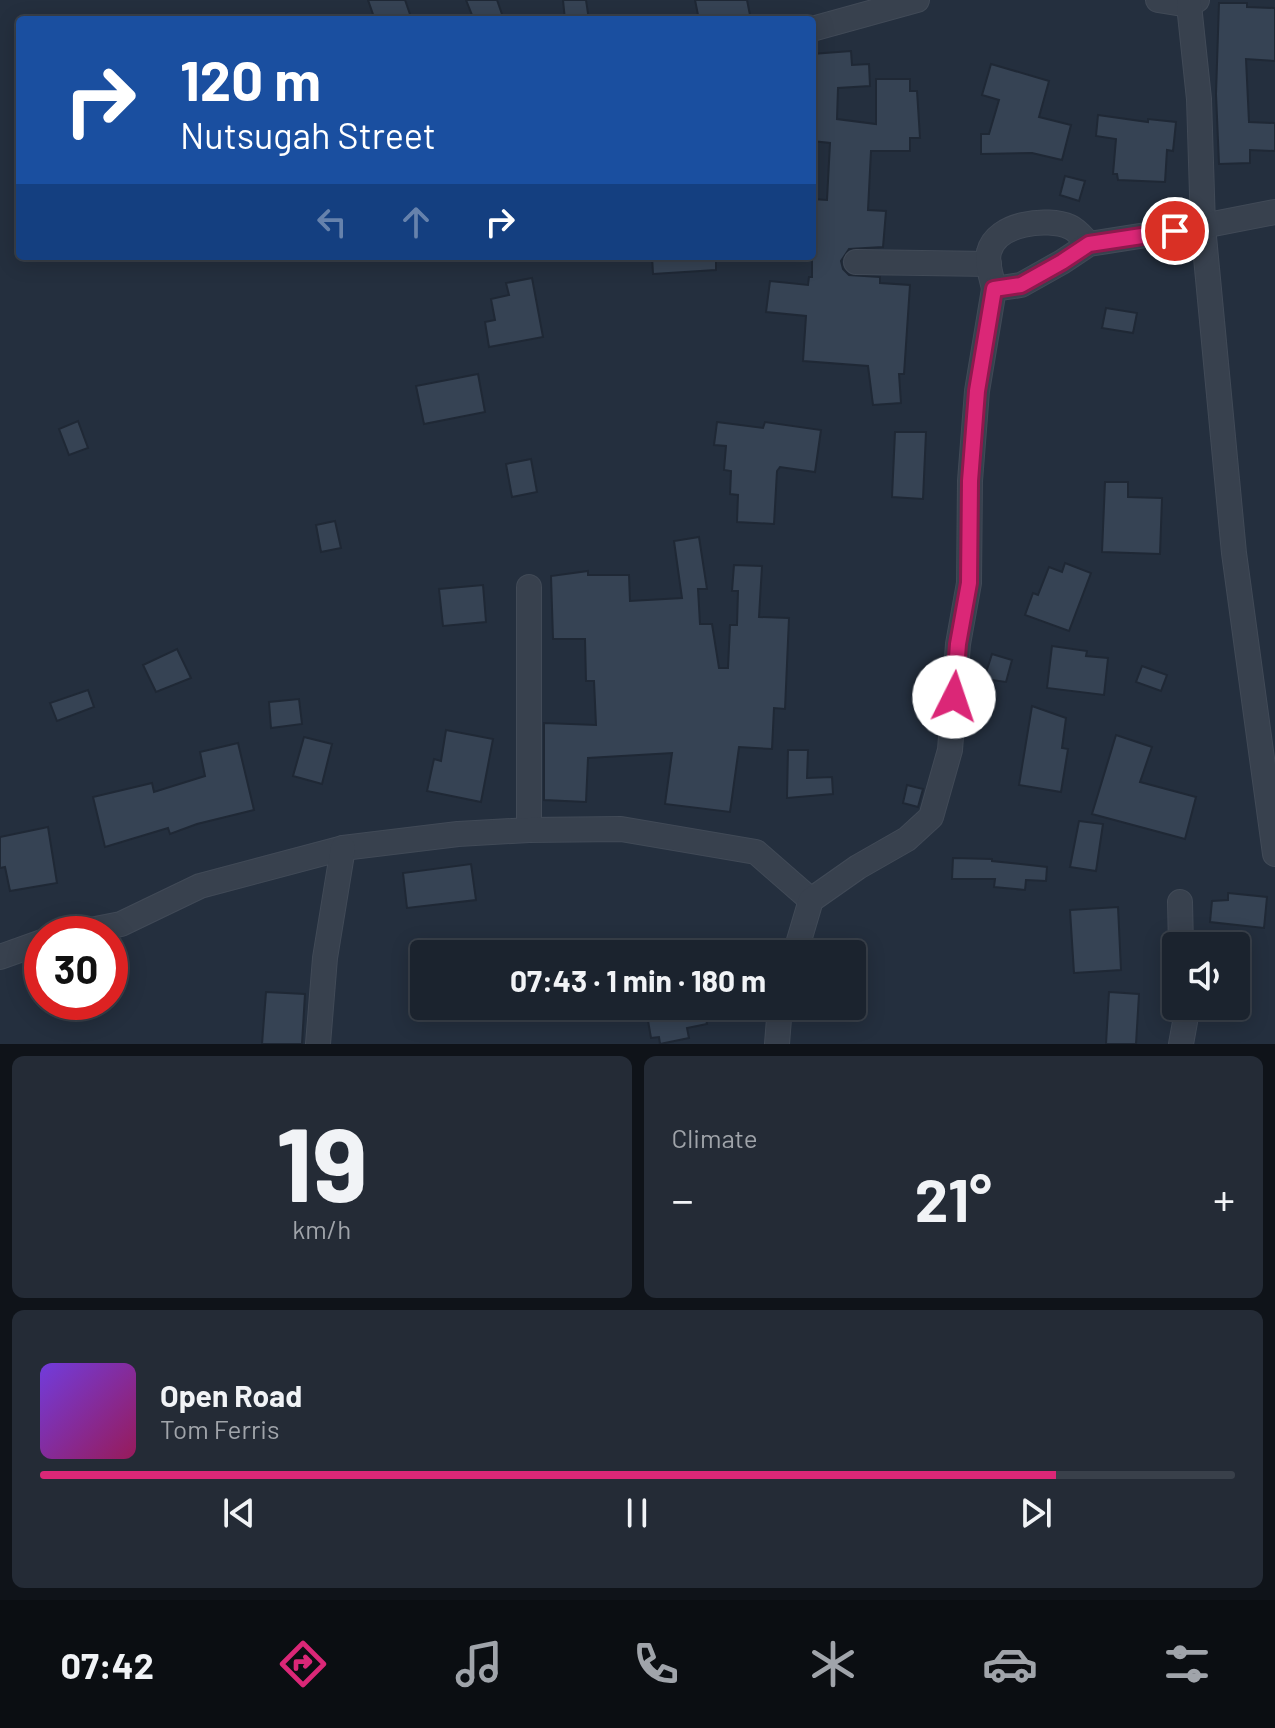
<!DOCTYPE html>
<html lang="en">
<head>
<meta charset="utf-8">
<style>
  body { margin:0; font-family:Barlow,sans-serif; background:#242b36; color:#f1f3f6; height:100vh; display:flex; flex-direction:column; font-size:30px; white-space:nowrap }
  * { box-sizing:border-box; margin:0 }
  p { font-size:26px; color:#a0a4aa }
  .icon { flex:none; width:44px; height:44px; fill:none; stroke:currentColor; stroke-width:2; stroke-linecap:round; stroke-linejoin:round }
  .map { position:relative; height:1044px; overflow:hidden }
  .details { display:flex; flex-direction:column; gap:12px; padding:12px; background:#0f1319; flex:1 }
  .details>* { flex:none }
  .top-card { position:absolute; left:16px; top:16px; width:800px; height:244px; border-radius:8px; box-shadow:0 4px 20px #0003,0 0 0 2px #39404a; background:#1a4fa0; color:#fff; overflow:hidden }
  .buttons { position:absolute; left:1162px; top:932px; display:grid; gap:16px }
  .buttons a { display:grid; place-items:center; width:88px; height:88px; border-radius:8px; background:#1b232e; box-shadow:0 4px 20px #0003,0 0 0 2px #39404a; font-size:40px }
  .speed { position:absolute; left:24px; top:916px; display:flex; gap:16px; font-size:40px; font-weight:700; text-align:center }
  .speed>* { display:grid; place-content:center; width:104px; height:104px; border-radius:50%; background:#1b232e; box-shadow:0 4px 20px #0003,0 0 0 2px #39404a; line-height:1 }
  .speed .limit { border:12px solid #d22; background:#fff; color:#111 }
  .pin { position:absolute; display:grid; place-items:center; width:68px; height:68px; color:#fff; margin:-34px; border:4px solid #fff; border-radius:50%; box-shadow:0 2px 8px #0007 }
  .me { position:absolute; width:88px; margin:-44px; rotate:4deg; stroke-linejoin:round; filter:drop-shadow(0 0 6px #0008) }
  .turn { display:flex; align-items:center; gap:28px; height:168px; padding:0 32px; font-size:36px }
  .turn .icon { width:104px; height:104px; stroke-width:2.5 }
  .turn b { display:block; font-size:56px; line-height:68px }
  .lanes { display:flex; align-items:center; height:76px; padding:0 32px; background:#0003; justify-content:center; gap:40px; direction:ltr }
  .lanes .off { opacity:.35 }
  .big { font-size:60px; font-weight:700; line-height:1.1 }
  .details .widget { flex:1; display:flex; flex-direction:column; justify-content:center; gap:12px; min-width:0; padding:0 28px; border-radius:12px; background:#242b36 }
  .details .dial { align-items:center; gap:0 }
  .dial b { font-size:104px; line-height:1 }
  .song { display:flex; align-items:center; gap:24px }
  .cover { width:96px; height:96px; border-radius:12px; background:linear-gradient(135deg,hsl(260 70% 55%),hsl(330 70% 35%)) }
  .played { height:8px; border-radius:4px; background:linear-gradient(90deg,#db2777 85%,#39404a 85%) }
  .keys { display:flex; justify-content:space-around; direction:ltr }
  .heat { display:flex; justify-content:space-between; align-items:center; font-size:44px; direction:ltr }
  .details .tiles { flex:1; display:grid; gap:12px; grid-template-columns:1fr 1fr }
  .widget:last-child { grid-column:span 2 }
  .trip { position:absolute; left:410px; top:940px; width:456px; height:80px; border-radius:8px; background:#1b232e; box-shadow:0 4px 20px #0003,0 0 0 2px #39404a; font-weight:700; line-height:80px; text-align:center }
  .tabs { display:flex; height:128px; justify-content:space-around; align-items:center; background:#0b0e12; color:#a0a4aa }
  .tabs .icon { width:56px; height:56px }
  .tabs .current { color:#db2777 }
  .tabs b { font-size:36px; color:#f1f3f6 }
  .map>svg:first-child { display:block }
  .building { fill:#364354; stroke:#1f2835; stroke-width:2 }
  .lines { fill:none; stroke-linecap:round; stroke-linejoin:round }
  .minor-casing { stroke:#414a57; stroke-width:26 }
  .minor { stroke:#38414e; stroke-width:24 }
  .route-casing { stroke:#8e194d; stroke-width:20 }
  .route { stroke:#db2777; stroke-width:14 }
</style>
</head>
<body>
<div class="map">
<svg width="1275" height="1044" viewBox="0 0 1275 1044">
  <rect width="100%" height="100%" fill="#242f3e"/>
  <!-- building -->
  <g class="building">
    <path d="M368,0h37l7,20h-37z"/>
    <path d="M466,0h31l7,20h-30z"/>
    <path d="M563,0h23l3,20h-24z"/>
    <path d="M695,0h52l4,20h-52z"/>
    <path d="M1219,3h28v4l28,1v53l-29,-2 3,63 26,1v28l-25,-1v13l-31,1 -3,-70z"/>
    <path d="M851,51l1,14 17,-1 1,22 -32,2 -1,31 39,5v-45h34v12h7l3,47h-10v13h-39l-3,59 18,1 -3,36 -34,2 -8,12 2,8 6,6 31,2v6l30,2 -6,89h-5l2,29 -28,2 -5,-39 -65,-5 3,-45 -40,-4 4,-31 38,4 1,-8h3v-78l15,1 3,-57 -18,-2 4,-27 -4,-60z"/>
    <path d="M991,64l58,17 -10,36 32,8 -9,35 -30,-7 -51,1v-20h8l10,-34 -17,-5z"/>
    <path d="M1098,115l50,7v-3l28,3 -3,29 -6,-1 -2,32 -47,-2 -1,-6h-4l3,-35 -20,-3z"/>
    <path d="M1065,176l20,5 -6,20 -19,-6z"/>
    <path d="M652,256h64v14l-63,4z"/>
    <path d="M532,278l11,59 -54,10 -4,-25 10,-2 -4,-21 18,-4 -3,-12z"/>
    <path d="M1106,308l31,5 -4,20 -31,-5z"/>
    <path d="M478,374l7,38 -61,12 -8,-38z"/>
    <path d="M78,421l10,27 -19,7 -10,-26z"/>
    <path d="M717,422l46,6 2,-6 56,8 -6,42 -35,-5 -3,4 -3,53 -37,-2 1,-27 -8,-1 1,-23 -7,-1 2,-24 -12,-1z"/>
    <path d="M895,432h31l-3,67 -31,-2z"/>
    <path d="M531,459l6,33 -25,5 -6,-33z"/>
    <path d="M1105,482h23v15l34,1 -2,56 -58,-2z"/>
    <path d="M335,521l6,27 -20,4 -5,-27z"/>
    <path d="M699,537l8,52h-9l2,35h12l7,44h9l2,-43h7l1,-34h-6l2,-26 28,1 -3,51 30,1 -4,91 -11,-1 -2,41 -33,-2 -9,65 -65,-8 7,-51 -84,5 -2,44 -42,-2v-77l52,2 -2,-44h-8l-1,-42h-32l-2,-63 37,-5v4h41l1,26 52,-3 -8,-57z"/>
    <path d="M1065,563l26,10 -22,58 -44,-16 8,-22 5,2 11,-28 13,5z"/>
    <path d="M483,585l3,37 -43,4 -4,-37z"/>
    <path d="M1052,646l35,5 -1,5 22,2 -4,37 -57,-7z"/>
    <path d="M177,649l14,29 -35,14 -13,-27z"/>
    <path d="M992,654l20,6 -6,22 -22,-3z"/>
    <path d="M1142,666l25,9 -6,16 -25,-9z"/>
    <path d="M88,690l6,17 -37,14 -7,-18z"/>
    <path d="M299,699l3,25 -31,4 -2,-26z"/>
    <path d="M1032,706l34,12 -4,30 6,1 -7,43 -42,-7z"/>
    <path d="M446,730l47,9 -12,63 -54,-11 7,-32 7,2z"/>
    <path d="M1116,735l36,12 -12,35 56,15 -11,42 -93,-25z"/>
    <path d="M304,737l28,7 -10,40 -29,-8z"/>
    <path d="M238,743l16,67 -57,14 -27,10 -2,-6 -63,19 -12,-50 59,-14 2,9 51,-16 -5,-24z"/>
    <path d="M788,750h20l-1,28 25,-1 1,17 -46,4z"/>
    <path d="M907,785l16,4 -5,18 -15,-4z"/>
    <path d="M1079,821l24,3 -7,47 -26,-4z"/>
    <path d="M48,827l9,56 -47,8 -5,-24 -5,1v-31z"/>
    <path d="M953,858l39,1v2l55,6 -1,14 -20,-1 -1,10 -31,-3 1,-8h-43z"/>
    <path d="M471,864l5,36 -69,8 -4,-35z"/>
    <path d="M1228,893l39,4 -3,31 -54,-6 2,-21 16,-1z"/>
    <path d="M1118,907l3,63 -47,3 -4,-63z"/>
    <path d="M266,992l39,2 -3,50h-40z"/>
    <path d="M1109,992l30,2 -3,50h-30z"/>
    <path d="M653,1006h51l3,18 -20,4 2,10 -29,6 -1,-7 -8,1 -4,-23 7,-2z"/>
  </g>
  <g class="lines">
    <defs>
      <g id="minor">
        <path d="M1158,0l31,5 8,-5"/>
        <path d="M1189,5l10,94 4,127 31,327 41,301"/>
        <path d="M812,29l105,-29"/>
        <path d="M856,262l133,2"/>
        <path d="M994,289c-2,-11 -8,-26 -5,-37 7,-29 58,-35 81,-25 7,3 14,12 19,17"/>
        <path d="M529,587v243"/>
        <path d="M1180,902l1,44"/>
        <path d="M70,934l51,-10 79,-38 143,-38 115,-14 71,-4 92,-1 135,23 55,48"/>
        <path d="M795,954l16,-54 47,-33 49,-28 24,-22 19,-67 8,-106 11,-61 1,-102 7,-90 17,-102 27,-4 41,-23 27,-18 114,-18 72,-14"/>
        <path d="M0,957l42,-15"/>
        <path d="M318,1044l7,-86 18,-110"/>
        <path d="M777,1044l3,-38"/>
        <path d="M1181,1044l4,-22 -1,-16"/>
      </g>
    </defs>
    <!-- minor casing -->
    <use href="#minor" class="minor-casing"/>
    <!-- minor -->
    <use href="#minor" class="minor"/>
  </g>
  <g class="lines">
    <defs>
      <path id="route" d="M954,697l4,-53 11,-61 1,-102 7,-90 17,-102 27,-4 41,-23 27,-18 86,-13"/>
    </defs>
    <!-- route casing -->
    <use href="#route" class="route-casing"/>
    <!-- route -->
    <use href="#route" class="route"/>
  </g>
</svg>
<div class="buttons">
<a><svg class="icon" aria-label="sound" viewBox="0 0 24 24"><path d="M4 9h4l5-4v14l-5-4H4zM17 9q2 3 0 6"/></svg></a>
</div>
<div class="speed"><div class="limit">30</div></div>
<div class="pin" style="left:1175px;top:231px;background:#d93025"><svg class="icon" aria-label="arrive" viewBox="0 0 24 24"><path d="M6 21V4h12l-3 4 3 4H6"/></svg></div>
<svg class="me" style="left:954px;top:697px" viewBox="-20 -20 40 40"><circle r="19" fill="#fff"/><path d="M0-13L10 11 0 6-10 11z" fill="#db2777"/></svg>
<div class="trip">07:43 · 1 min · 180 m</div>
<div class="top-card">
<div class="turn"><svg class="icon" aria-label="right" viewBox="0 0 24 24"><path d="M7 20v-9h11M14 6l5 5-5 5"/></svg><div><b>120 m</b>Nutsugah Street</div></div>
<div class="lanes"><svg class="icon off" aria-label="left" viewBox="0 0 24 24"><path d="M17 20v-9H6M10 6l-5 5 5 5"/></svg><svg class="icon off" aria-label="ahead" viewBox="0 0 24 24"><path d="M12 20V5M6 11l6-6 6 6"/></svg><svg class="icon" aria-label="right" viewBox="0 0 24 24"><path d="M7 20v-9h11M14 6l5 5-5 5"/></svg></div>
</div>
</div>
<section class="details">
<div class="tiles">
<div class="widget dial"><b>19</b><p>km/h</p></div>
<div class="widget"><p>Climate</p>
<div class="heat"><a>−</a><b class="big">21°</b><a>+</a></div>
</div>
<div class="widget">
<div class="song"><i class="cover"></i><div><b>Open Road</b><p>Tom Ferris</p></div></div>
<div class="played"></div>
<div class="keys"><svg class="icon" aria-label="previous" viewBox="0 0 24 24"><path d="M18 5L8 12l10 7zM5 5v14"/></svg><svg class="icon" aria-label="pause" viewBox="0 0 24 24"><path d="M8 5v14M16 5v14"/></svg><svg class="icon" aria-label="next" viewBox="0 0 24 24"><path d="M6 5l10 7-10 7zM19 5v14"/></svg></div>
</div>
</div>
</section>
<nav class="tabs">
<b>07:42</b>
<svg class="icon current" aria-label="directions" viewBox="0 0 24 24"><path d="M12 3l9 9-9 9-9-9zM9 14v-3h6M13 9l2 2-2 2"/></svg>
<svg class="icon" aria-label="music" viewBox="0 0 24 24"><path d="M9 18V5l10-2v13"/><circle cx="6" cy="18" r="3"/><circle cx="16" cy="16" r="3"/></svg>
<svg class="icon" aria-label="phone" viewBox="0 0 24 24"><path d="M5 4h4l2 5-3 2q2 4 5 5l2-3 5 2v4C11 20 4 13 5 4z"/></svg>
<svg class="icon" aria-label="climate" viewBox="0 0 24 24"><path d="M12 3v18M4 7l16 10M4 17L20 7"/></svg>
<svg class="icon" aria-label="car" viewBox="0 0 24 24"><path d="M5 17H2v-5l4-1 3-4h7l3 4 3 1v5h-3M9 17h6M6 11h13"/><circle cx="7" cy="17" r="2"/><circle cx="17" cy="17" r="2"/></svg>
<svg class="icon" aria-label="filters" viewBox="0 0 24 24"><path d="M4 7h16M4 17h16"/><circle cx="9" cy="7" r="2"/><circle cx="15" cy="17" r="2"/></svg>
</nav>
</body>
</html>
